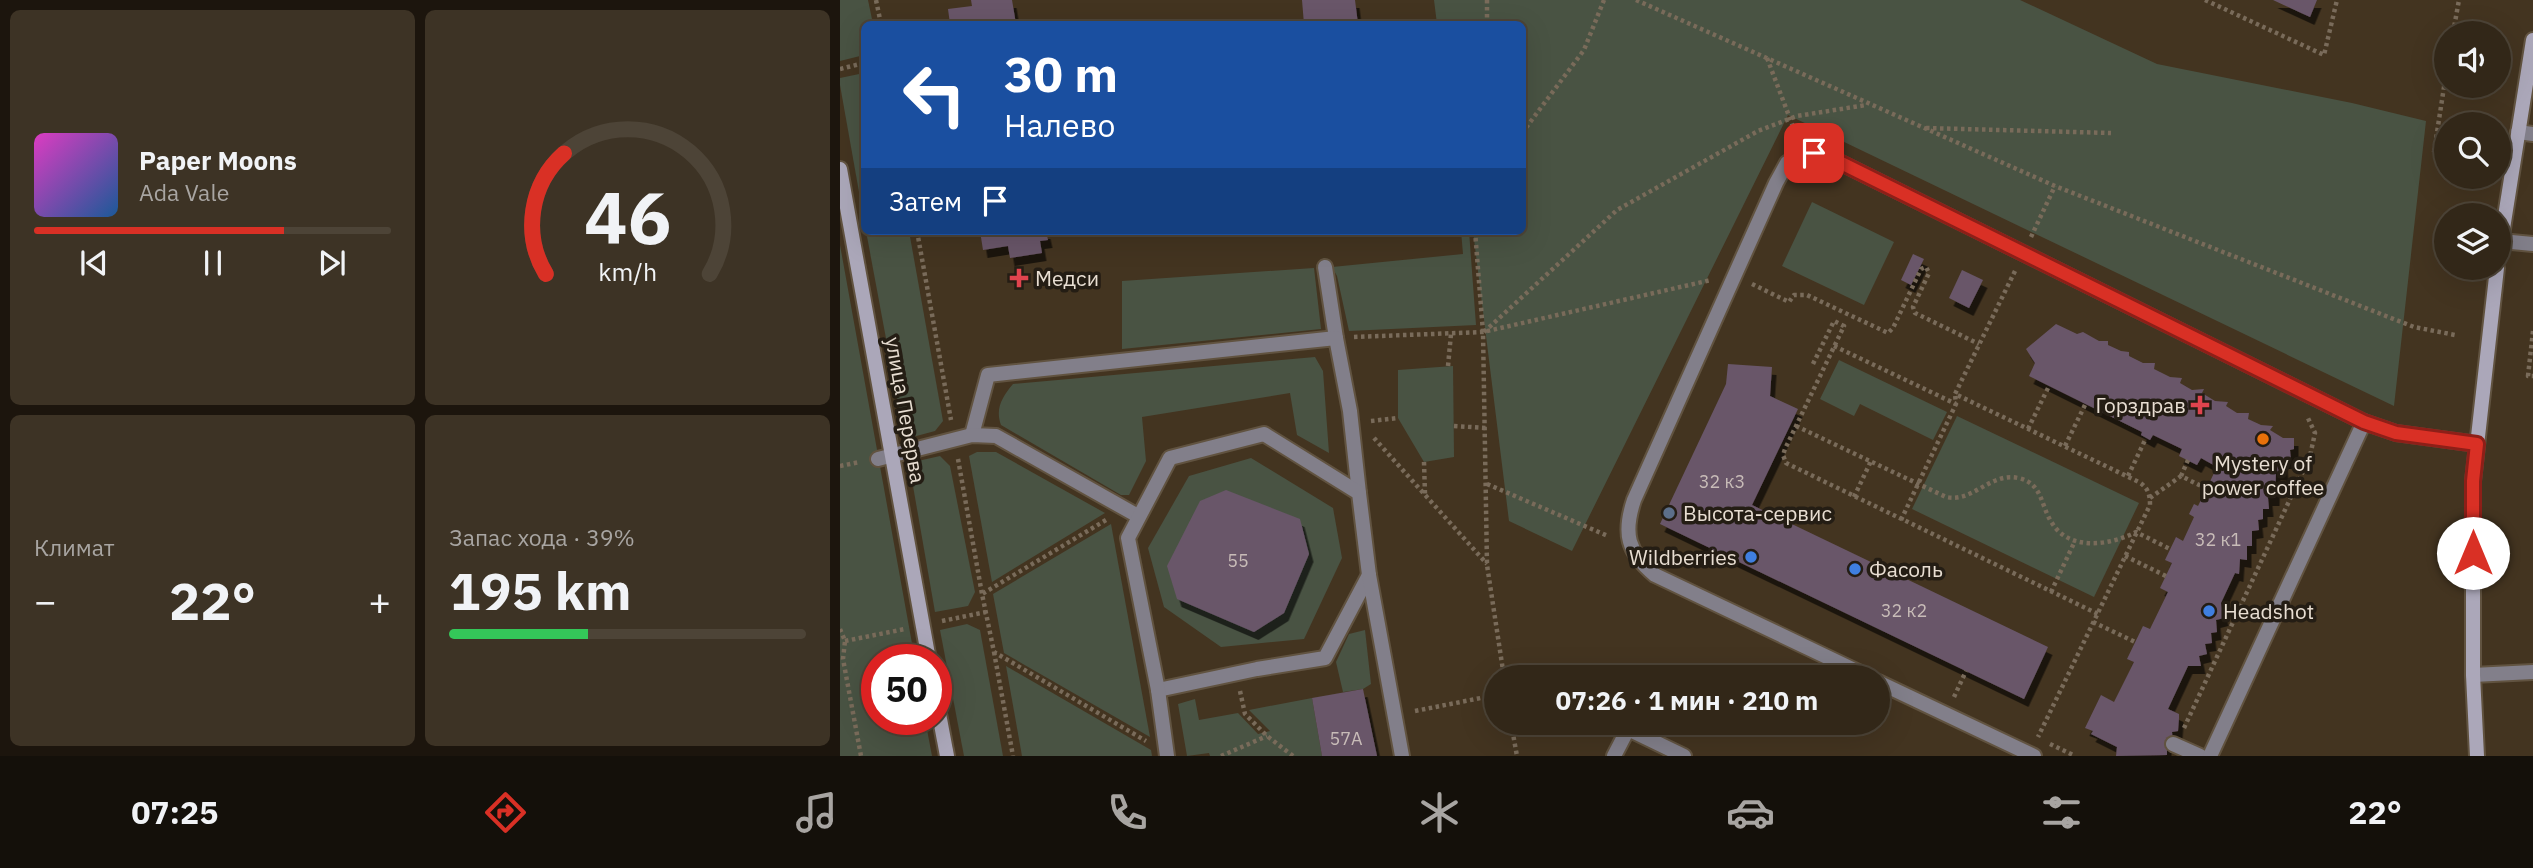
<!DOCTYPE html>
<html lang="ru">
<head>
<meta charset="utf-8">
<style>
  body { margin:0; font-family:"IBM Plex Sans",sans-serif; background:#3d3325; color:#f1f3f6; height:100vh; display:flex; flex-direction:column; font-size:26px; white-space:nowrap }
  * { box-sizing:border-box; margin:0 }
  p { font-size:23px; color:#a8a5a2 }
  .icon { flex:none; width:38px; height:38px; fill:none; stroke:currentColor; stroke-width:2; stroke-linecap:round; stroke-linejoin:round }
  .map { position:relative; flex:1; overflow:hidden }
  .panel { display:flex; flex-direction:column; gap:10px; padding:10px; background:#1c150d; width:840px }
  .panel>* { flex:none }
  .top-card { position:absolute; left:21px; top:21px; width:665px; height:214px; border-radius:10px; box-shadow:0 7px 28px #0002,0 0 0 2px #4d4437; background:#1a4fa0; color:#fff; overflow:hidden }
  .controls { position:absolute; left:1594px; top:21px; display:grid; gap:14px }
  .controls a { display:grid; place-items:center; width:77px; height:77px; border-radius:50%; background:#322718; box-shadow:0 7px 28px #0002,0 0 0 2px #4d4437; font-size:35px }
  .speed { position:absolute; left:21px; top:644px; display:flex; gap:14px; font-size:35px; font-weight:700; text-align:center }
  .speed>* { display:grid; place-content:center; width:91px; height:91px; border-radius:50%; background:#322718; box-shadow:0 7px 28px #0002,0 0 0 2px #4d4437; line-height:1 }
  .speed .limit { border:10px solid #d22; background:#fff; color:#111 }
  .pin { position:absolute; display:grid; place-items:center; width:60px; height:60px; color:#fff; margin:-30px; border-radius:14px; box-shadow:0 4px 10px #0006 }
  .me { position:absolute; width:77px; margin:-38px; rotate:0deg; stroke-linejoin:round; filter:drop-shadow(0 0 5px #0008) }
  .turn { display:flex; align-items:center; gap:24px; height:147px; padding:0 28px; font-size:32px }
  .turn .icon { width:91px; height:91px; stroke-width:2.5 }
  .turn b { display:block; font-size:49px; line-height:60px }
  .then { display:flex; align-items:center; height:66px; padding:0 28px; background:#0003; gap:14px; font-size:26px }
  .big { font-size:52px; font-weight:700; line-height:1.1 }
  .panel .widget { flex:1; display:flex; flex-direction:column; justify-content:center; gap:10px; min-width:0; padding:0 24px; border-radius:10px; background:#3d3325 }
  .panel .dial { align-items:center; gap:0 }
  .dial svg { height:182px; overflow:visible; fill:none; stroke:#4d4437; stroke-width:7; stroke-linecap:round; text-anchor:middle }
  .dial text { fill:#f1f3f6; stroke:none }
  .song { display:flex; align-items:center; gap:21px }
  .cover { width:84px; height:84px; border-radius:10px; background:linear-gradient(135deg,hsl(310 70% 55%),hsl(210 70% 35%)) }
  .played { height:7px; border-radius:4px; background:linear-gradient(90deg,#d93025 70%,#4d4437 70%) }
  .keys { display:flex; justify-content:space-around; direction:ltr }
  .heat { display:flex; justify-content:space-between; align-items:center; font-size:38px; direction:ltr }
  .charge { height:10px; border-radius:5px; background:linear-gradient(90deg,#34c759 39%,#4d4437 0) }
  .panel .tiles { flex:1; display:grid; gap:10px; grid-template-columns:repeat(2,1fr) }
  .trip { position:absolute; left:644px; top:665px; width:406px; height:70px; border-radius:35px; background:#322718; box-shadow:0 7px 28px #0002,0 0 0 2px #4d4437; font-weight:700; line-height:70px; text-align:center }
  .menu { display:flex; height:112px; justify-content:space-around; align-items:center; background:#14100a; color:#a8a5a2 }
  .menu .icon { width:49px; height:49px }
  .menu .on { color:#d93025 }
  .menu b { font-size:32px; color:#f1f3f6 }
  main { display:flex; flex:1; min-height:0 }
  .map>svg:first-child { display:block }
  .green { fill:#495343 }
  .building { fill:#695669; filter:url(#shadow) }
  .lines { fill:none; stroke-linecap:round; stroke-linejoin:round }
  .lane-casing { stroke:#615340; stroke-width:18 }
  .secondary-casing { stroke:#615340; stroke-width:18 }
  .path { stroke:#796b5a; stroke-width:4.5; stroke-dasharray:3.5 3.5; stroke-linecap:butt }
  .lane { stroke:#827f8a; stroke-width:14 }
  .secondary { stroke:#aba7b9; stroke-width:14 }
  .route-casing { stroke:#8d1f18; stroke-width:18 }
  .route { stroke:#d93025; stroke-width:12 }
  .health-dot { fill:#e0444e; stroke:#241d14; stroke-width:2.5 }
  .food-dot { fill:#e8710a; stroke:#241d14; stroke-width:2.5 }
  .service-dot { fill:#5c6f8a; stroke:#241d14; stroke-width:2.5 }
  .shop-dot { fill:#3f7fe0; stroke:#241d14; stroke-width:2.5 }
  .labels { text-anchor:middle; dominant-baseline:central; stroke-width:7; stroke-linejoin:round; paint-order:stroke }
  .number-label { font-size:18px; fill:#c8bcb8 }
  .poi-label { font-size:21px; fill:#e8ded2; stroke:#241d14; text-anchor:start }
  .street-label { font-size:21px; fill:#e8ded2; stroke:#241d14 }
</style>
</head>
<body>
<main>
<section class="panel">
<div class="tiles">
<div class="widget">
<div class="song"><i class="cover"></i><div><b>Paper Moons</b><p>Ada Vale</p></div></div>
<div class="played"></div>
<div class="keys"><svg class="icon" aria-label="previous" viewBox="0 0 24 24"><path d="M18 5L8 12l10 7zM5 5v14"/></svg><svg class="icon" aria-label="pause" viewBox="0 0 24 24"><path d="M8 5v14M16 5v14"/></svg><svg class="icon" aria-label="next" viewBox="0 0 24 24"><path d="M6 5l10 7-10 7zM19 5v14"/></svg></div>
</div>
<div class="widget dial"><svg viewBox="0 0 100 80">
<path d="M14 69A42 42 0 1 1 86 69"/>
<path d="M14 69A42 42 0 0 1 22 16" stroke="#d93025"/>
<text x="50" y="56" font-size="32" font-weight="700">46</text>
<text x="50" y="72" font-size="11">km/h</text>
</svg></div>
<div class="widget"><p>Климат</p>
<div class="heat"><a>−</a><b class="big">22°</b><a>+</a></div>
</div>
<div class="widget"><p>Запас хода · 39%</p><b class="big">195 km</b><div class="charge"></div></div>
</div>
</section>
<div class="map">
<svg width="1693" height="756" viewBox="0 0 1693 756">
  <defs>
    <filter id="shadow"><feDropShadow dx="4.5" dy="8" stdDeviation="0" flood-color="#0009"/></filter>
  </defs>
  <rect width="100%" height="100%" fill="#433420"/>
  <!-- green -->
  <g class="green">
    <path d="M0,0h28l5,24h-9v31l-24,6z"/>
    <path d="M594,0h586l137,64 195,39 74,18 -32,285 -606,-291 -216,436 -63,-30 -36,-290h49v-207h-85z"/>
    <path d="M24,73v147l-24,-135v-7z"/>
    <path d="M972,202l82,40 -30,63 -82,-39z"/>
    <path d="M26,231h43l34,190 -8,10 -26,7 -5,-3z"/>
    <path d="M621,231h8l7,94 -127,6 -12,-55 -5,-9 131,-13z"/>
    <path d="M0,245l75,415h-38v59h48l7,37h-92z"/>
    <path d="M474,268l7,61 -199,20v-68z"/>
    <path d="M475,357l8,14 6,82 -32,-18 -7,-42 -148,24 4,44 -17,34h-8l-120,-70c-6,-16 1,-28 12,-41z"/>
    <path d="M999,360l108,52 -14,28 -73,-36 -6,12 -34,-17z"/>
    <path d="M613,366l1,91 -30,5 -26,-44v-48z"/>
    <path d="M1117,416l182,87 -45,94 -182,-88z"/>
    <path d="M137,452h19l109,61 -113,69 -23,-126z"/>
    <path d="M100,456l10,10 25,126 -7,14 -33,6 -26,-149z"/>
    <path d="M411,458l82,50 9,50 -38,81 -83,8 -57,-40 -16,-59 41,-72z"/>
    <path d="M271,524l39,213 -146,-84 -11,-59z"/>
    <path d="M127,624l13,6 23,126h-39l-24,-126z"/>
    <path d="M525,630l6,54 -8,5 -20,3 -7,-30 13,-28z"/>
    <path d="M166,666l145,84 1,6h-130z"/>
    <path d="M472,698l10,58h-112l-1,-3 -22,3 -9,-52 17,-5 4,21 39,-7 20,21 12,-3 -21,-21z"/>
  </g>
  <!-- building -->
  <g class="building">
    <path d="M131,0h41l4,24h-66l-2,-15 24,-3z"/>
    <path d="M462,0h53l3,24h-54z"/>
    <path d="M1433,0h44l-7,17z"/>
    <path d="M140,231h66l2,9 -8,1 2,12 -32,5 -2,-12 -25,4z"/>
    <path d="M1073,254l11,5 -13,26 -10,-5z"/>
    <path d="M1122,270l21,10 -14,28 -20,-10z"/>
    <path d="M1216,324l21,10 6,-2 16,9h9v4l13,6 8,1v4l14,7h12l-1,6 16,8 12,1 -2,5 12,7 12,-1 -2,4 13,8 13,1 -2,4 11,7h12l-1,6 13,6 12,1 -3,4 13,8h11v11l-4,1 1,11h-8l1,12 -8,-1 -1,26h-7l1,11h-6v10l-5,1 1,10 -7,1v15h-5v14l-7,-1 -1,15 -4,-1 -14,30 3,15 -8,2 1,12 -6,1 1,10 -7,1 2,10 -8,2 2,10h-13l-20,43 11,5v4l-1,13 -6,1 1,12 -6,-1v12l-51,1 1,-9 -26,-13 2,-3 -8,-3 16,-33 13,7 20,-40 -7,-3 16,-33 7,3 18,-37 -8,-4 12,-25 -7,-3 11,-23 7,4 11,-24 -5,-3 5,-10 4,2 19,-39 -16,-9 -4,7 -18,-9 3,-7 -29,-14 -3,5 -9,-5 1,-3 -113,-56 6,-13 -9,-14z"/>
    <path d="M888,364l44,3 -2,29 28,13 -46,96 296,142 -24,52 -364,-175 66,-140z"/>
    <path d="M386,490l74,29 9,35 -25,59 -30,19 -77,-33 -10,-33 33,-65z"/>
    <path d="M523,689l14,67h-55l-10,-58z"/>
  </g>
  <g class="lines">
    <defs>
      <g id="lane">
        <path d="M1678,132l15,2"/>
        <path d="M1661,241l32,3"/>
        <path d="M485,267l11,71"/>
        <path d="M132,435l16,-60 348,-37 14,73 9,82"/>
        <path d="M38,459l94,-24 24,1 142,80"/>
        <path d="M1633,675l60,-3"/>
        <path d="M1029,677l-214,-102c-28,-23 -32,-42 -21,-75l142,-317 11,-20 8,-5 19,-5 11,2 539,267 32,11 81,11"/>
        <path d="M1038,682l156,74"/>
        <path d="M318,690l99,-21 68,-11 44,-83"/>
        <path d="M1333,744l27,12"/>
        <path d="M327,756l-9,-66 -30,-152 42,-80 94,-24 95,59 10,82 33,181"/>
        <path d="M774,756l14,-27 56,27"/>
        <path d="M1370,756l154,-334"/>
      </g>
      <g id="secondary">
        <path d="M0,169l89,491"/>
        <path d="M1659,254l34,-214"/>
        <path d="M96,698l11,58"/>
        <path d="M1637,756l-4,-81v-194l24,-213"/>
      </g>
    </defs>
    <!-- lane casing -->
    <use href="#lane" class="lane-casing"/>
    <!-- secondary casing -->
    <use href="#secondary" class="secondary-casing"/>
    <!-- path -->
    <g class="path">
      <path d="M36,0l5,24"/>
      <path d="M647,0v24"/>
      <path d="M796,0l419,186 359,141 41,8"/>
      <path d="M1365,0l119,55 13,-55"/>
      <path d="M1613,33l6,-33"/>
      <path d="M927,58l30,79"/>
      <path d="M0,69l24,-6"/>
      <path d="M1086,128l185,5"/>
      <path d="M682,133l62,-83 20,-50"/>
      <path d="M1594,152l12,-78"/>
      <path d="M77,231l34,189"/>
      <path d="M635,231l8,101 4,233 17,112"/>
      <path d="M1191,237l24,-51"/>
      <path d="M1175,271l-60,123 184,88c9,6 11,12 11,23l-112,232"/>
      <path d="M912,284l37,18 5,-7h13l81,38 5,-5 28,-59 5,-2 3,6 -16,34 2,6 64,31"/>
      <path d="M1693,331l-5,45h5"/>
      <path d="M644,332l133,-122 141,-79 39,-15 69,-11"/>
      <path d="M514,337l129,-5 228,-52"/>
      <path d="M994,346l122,58"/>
      <path d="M973,364l21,-43 10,5 -59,123 -2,6 3,8 312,151"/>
      <path d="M608,366l3,-32"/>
      <path d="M531,421l27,-3"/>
      <path d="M614,426l32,2"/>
      <path d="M956,426l150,71c27,6 44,-25 72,-19 25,5 22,27 34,45 18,29 59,22 84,9l34,17"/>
      <path d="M1188,429l21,-43"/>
      <path d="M534,438l113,126"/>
      <path d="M1225,446l20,-41"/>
      <path d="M118,459l24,135"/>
      <path d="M584,462l1,32"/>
      <path d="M0,466l20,-4"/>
      <path d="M1288,476l18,-38"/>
      <path d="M1341,476l7,-16"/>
      <path d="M647,484l121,52"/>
      <path d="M1014,497l17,-36"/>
      <path d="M1310,498l31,-22 26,13"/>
      <path d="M266,520l-124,74 12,58 152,89"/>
      <path d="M1061,520l55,-116 -1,-10"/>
      <path d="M1285,556l41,20"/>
      <path d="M1211,592l24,-51"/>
      <path d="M102,621l44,-9"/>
      <path d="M1253,622l42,20"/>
      <path d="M0,629l5,12 -2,18 18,97"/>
      <path d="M5,641l60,-12"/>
      <path d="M154,652l19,104"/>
      <path d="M400,691l5,23 22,22 26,20"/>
      <path d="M1114,697l12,-26"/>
      <path d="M575,711l81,-16"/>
      <path d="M671,723l6,33"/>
      <path d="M717,723l35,5 11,7"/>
      <path d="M1344,728l126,-272 5,-23 -8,-17"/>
      <path d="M1210,744l25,12"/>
      <path d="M381,756l46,-20"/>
    </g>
    <!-- lane -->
    <use href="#lane" class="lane"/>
    <!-- secondary -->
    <use href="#secondary" class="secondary"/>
  </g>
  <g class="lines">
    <defs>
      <path id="route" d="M974,153l11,2 539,267 32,11 81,11 -4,37v72"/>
    </defs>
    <!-- route casing -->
    <use href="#route" class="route-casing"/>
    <!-- route -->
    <use href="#route" class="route"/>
  </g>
  <!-- markers -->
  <g class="health-dot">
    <path d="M175.5 267.5h7v7h7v7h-7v7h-7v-7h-7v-7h7z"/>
    <path d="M1356.5 394.5h7v7h7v7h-7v7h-7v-7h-7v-7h7z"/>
  </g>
  <circle class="food-dot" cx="1423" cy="439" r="7"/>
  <circle class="service-dot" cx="829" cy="513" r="7"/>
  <g class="shop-dot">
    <circle cx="911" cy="557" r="7"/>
    <circle cx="1015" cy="569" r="7"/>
    <circle cx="1369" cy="611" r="7"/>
  </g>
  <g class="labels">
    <!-- number labels -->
    <g class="number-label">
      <text x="882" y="481">32 к3</text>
      <text x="1378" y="539">32 к1</text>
      <text x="398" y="560">55</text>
      <text x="1064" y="610">32 к2</text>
      <text x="506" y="738">57А</text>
    </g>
    <!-- poi labels -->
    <g class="poi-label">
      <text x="195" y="278">Медси</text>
      <text x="1346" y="405" text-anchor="end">Горздрав</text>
      <text x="1423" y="463" text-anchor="middle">Mystery of<tspan x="1423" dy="24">power coffee</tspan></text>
      <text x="843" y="513">Высота-сервис</text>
      <text x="897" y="557" text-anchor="end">Wildberries</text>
      <text x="1029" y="569">Фасоль</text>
      <text x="1383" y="611">Headshot</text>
    </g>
    <!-- street labels -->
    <g class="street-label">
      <text transform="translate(66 410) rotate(80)">улица Перерва</text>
    </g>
  </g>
</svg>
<div class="controls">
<a><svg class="icon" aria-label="sound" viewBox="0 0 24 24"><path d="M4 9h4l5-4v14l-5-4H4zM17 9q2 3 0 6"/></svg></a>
<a><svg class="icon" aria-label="search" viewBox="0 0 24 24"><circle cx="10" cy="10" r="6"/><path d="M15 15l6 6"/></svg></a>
<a><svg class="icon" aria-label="layers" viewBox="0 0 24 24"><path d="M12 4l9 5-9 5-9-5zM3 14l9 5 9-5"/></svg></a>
</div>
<div class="speed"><div class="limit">50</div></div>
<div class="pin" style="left:974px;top:153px;background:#d93025"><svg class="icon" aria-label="arrive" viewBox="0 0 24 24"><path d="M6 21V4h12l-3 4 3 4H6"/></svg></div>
<svg class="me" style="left:1633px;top:553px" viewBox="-20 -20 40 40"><circle r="19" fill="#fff"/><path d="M0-13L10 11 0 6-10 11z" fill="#d93025"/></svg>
<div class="trip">07:26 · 1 мин · 210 m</div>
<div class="top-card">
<div class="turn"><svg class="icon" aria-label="left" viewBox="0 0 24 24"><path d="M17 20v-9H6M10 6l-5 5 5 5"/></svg><div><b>30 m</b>Налево</div></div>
<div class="then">Затем<svg class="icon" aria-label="arrive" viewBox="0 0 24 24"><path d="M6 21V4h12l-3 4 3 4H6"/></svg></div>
</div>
</div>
</main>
<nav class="menu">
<b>07:25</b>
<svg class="icon on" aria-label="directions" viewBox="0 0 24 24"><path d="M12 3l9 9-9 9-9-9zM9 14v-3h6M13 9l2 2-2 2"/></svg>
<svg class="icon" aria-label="music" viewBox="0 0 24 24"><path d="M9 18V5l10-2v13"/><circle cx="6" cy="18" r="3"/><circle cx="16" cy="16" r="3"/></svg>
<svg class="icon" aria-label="phone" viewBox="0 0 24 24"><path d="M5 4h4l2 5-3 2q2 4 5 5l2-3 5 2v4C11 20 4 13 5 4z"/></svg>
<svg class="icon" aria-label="climate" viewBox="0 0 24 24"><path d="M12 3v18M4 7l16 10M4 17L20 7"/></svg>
<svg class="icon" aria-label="car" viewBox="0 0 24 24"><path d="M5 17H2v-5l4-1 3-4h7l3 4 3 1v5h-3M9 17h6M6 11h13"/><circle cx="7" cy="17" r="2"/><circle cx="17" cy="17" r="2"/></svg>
<svg class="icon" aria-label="filters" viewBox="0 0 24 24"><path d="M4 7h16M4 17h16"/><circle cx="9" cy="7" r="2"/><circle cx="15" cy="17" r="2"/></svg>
<b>22°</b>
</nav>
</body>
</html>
